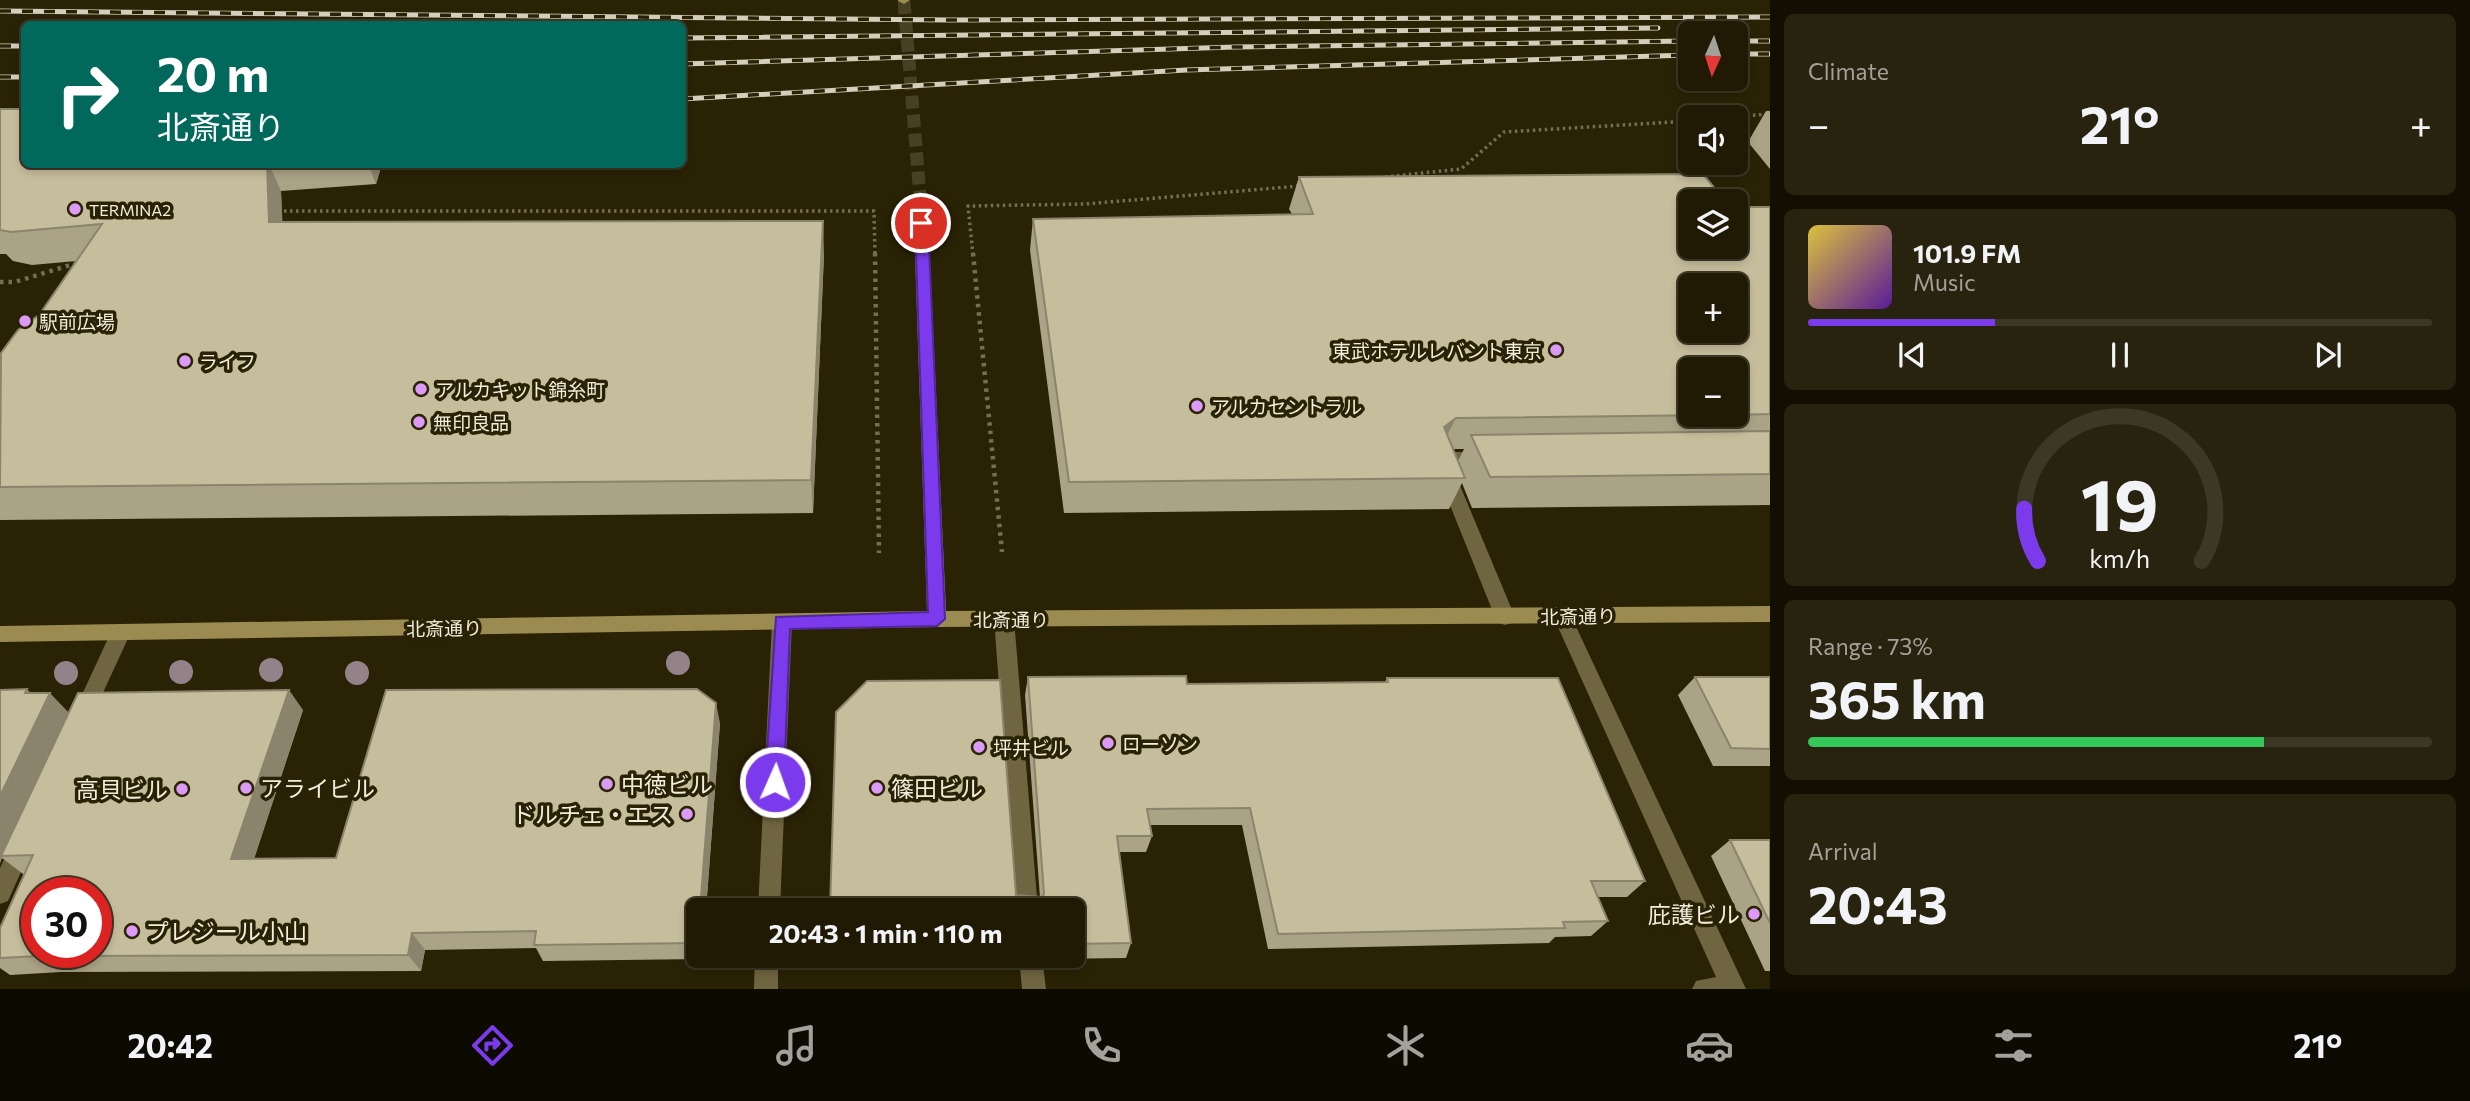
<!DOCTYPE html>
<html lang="en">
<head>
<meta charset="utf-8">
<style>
  body { margin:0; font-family:Commissioner,"Noto Sans JP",sans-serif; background:#28230e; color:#f1f3f6; height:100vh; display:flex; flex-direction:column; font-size:26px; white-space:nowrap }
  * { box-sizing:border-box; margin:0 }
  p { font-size:23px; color:#a2a19a }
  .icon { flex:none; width:38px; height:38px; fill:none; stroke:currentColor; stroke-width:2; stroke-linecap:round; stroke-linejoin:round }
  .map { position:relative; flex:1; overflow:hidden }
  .details { display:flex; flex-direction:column; gap:14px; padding:14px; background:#120e02; width:700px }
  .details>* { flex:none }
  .hud { position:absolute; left:21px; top:21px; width:665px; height:147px; border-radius:10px; box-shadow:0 4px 10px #0003,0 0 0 2px #3d3826; background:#00695c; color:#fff; overflow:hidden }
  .needle { width:46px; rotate:183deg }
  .tools { position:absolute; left:1678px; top:21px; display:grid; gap:14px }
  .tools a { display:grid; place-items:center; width:70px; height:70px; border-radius:10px; background:#201a04; box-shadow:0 4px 10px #0003,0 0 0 2px #3d3826; font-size:35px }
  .speed { position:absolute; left:21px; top:877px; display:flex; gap:14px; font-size:35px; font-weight:700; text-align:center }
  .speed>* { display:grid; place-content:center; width:91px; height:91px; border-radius:50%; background:#201a04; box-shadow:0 4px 10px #0003,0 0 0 2px #3d3826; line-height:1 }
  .speed .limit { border:10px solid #d22; background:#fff; color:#111 }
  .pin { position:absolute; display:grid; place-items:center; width:60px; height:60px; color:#fff; margin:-30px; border:4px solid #fff; border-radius:50%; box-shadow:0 2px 7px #0007 }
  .me { position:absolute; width:77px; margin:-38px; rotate:2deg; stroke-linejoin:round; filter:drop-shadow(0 0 5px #0008) }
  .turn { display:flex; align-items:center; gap:24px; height:147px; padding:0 21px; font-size:32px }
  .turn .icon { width:91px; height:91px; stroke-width:2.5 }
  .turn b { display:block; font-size:49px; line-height:60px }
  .big { font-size:52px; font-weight:700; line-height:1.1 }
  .details .tile { flex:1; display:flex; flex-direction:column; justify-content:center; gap:10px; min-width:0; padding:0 24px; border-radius:10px; background:#28230e }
  .details .dial { align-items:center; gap:0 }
  .dial svg { height:182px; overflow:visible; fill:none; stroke:#3d3826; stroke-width:7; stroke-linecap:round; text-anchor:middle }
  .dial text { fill:#f1f3f6; stroke:none }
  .song { display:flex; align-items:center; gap:21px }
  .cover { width:84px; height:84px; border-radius:10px; background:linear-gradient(135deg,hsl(50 70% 55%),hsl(270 70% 35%)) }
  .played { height:7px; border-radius:4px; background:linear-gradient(90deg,#7c3aed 30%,#3d3826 30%) }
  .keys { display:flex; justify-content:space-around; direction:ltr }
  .heat { display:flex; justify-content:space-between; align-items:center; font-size:38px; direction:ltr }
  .charge { height:10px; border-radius:5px; background:linear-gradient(90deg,#34c759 73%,#3d3826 0) }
  .trip { position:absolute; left:686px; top:898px; width:399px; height:70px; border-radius:10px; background:#201a04; box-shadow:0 4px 10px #0003,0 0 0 2px #3d3826; font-weight:700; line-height:70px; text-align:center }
  .tabs { display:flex; height:112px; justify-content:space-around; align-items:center; background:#0d0a02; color:#a2a19a }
  .tabs .icon { width:49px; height:49px }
  .tabs .on { color:#7c3aed }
  .tabs b { font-size:32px; color:#f1f3f6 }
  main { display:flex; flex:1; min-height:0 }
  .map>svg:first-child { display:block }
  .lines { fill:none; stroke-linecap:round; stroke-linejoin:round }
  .secondary-tunnel { stroke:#484025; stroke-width:13; stroke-dasharray:13 6; stroke-linecap:butt }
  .path-far1 { stroke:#746e55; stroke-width:3.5; stroke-dasharray:2.5 3.5; stroke-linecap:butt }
  .path { stroke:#746e55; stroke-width:4.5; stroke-dasharray:3.5 5; stroke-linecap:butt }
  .lane { fill:#6f6541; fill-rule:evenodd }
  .street { fill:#6f6541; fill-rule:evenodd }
  .secondary { fill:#9b8b50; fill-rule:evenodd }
  .rail-casing { stroke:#d4cfbc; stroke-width:5 }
  .rail { stroke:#2a2205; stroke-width:3.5; stroke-dasharray:11; stroke-linecap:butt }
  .tree { fill:#94828a }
  .wall { fill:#aaa386; fill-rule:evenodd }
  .shaded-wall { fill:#8b846d }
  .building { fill:#c6bd9c; stroke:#8b846d; stroke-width:2; fill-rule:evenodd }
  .route { fill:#7c3aed; stroke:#51269a; stroke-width:2 }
  .poi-dot { fill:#da9af6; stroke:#2a2205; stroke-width:2.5 }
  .labels { text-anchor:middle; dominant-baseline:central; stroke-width:7; stroke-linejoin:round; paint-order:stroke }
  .far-poi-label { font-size:16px; fill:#f1ecdb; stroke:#2a2205; text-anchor:start }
  .poi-label { font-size:19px; fill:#f1ecdb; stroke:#2a2205; text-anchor:start }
  .street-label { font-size:19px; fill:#f1ecdb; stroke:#2a2205 }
  .near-poi-label { font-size:23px; fill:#f1ecdb; stroke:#2a2205; text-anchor:start }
</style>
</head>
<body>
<main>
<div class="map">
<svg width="1770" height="989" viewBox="0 0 1770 989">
  <rect width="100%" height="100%" fill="#2a2205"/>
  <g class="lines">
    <!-- secondary-tunnel -->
    <path class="secondary-tunnel" d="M904,1l16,195"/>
    <!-- path-far1 -->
    <g class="path-far1">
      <path d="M1729,117l41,-3"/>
      <path d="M1385,177l76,-8 43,-37 186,-11"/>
      <path d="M278,211h596l1,44"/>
      <path d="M973,255l-5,-49 117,-2 215,-18"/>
    </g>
    <!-- path -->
    <g class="path">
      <path d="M875,253l4,300"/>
      <path d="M973,253l29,299"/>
      <path d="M0,282h15l62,-19"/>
    </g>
    <!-- lane -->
    <path class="lane" d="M1440,452h42l9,6 -9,6h-31l64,153 -3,6 -7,2 -7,-2 -3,-6 -64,-159z"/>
    <!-- street -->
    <g class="street">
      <path d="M1562,608l7,2 2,6 175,373h-54l4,-8 20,-4 -163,-361 2,-6z"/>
      <path d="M1004,611l7,2 3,6 24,291h-22l-22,-291 3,-6z"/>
      <path d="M782,614l7,2 3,6 -12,288h-22l14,-288 3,-6z"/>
      <path d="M121,624l7,2 3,6 -37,80 -3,6 -7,3 -7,-3 -3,-6 37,-80 3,-6z"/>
      <path d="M22,835l8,3 3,7 -25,56 -8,3v-36l14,-30z"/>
      <path d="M755,956h23v33h-24z"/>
      <path d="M1019,956h23l4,33h-24z"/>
    </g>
    <!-- secondary -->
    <g class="secondary">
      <path d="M910,0l-6,4 -6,-3v-1z"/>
      <path d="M920,192l7,4 19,415 824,-5v16l-833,5 -937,15v-16l927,-15 -14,-415z"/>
    </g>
    <defs>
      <g id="rail">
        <path d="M0,11l950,9 820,-3"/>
        <path d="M682,38l976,-10"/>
        <path d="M1736,41h34"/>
        <path d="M0,46h24"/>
        <path d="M1736,54h34"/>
        <path d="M682,64l553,-17 455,-6"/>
        <path d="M0,77h24"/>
        <path d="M682,99l504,-29 504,-15"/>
      </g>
    </defs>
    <!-- rail casing -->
    <use href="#rail" class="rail-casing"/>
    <!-- rail -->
    <use href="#rail" class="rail"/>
  </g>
  <!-- trees -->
  <g class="tree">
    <circle cx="678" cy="663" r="12"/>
    <circle cx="271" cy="670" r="12"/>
    <circle cx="181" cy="672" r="12"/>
    <circle cx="66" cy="673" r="12"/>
    <circle cx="357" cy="673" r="12"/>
  </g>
  <!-- wall -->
  <g class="wall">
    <path d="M0,109l24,55h358l-6,20 -95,7 1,31 542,32 -11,259 -813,7v-164l39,-41 37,-54 -44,4 -19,-4 -7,-7h-6z"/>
    <path d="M1766,111h4v58l-22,-27z"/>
    <path d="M1299,177l391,70 80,-40v298l-298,3 -10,-25 -13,26 -385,4 -34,-263 3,-31 259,-5 -3,-5zM1453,449h11l-6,12z"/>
    <path d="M1028,677l159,7 198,-2 2,-4 258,203 -18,16h-29l10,24 -17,15 -36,1 -6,6 -281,6 -26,-124h-92l2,11 -6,16h-27l12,91 -5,15 -76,1 -5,-3h28v-46h-243l186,-15 24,2 -15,-202z"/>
    <path d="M1695,677h75v89h-57l-35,-71z"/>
    <path d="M0,690l31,3 38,20 234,-3 -49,149 82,-1 384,-135 -14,187h-8v46h5l-1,3 -159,2 -7,-13 -111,2 -4,21 -360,1 -51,3 -10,-7v-40l25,-54h-2l-21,-16 -2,5z"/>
    <path d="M1730,840h40v131h-5l-54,-115z"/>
    <path d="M830,956h187l-1,1 -186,2z"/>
  </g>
  <!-- shaded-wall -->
  <g class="shaded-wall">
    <path d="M267,164h2l12,27 3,63 -15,-32z"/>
    <path d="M368,164h14l-6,20z"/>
    <path d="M823,221l1,33 -11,259 -2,-33z"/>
    <path d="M1456,418l-16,31 4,-22z"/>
    <path d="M27,689l17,18 6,-14 20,21 -69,142 1,2 -2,5v-67l25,-103z"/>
    <path d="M289,690l14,20 -55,167 -17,-18z"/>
    <path d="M716,703l4,20 -14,187h-6z"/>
    <path d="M412,933l13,17 -4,21 -13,-16z"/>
  </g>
  <!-- building -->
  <g class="building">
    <path d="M0,109h24v55h243l2,58 554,-1 -12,259 -811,7 1,-134 17,-23 21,-15 63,-91 -91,8 -11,-2z"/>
    <path d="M1703,174l22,27h-35v46h46v-40h34v207l-34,1v-46h-46v46h27l-261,3 -12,9 21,51 -396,4 -36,-263 280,-5 -14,-37zM1690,285h46v46h-46z"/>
    <path d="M1770,431v43l-280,3 -19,-42z"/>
    <path d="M1186,676l1,8 201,-2 -1,-4h171l87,203h-54l17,40 -45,1 2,6 -287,6 -28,-126 -103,1 5,27h-35l14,107 -58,1v-34h-243l6,-198 31,-31 133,-1 16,215 26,2 2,-3 -16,-217z"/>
    <path d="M1695,677h75v72l-39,-1z"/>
    <path d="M27,689l-2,4h25l-50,103v-106z"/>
    <path d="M697,689l19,14 -16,207h-2l-1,33 -163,2 2,-14 -124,2 -4,22 -370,1 -38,2v-30l33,-73 -32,1 77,-163 211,-3 -58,169 105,-1 50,-168zM37,892h59v60h-59z"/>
    <path d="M1730,840h40v83z"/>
  </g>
  <!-- route -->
  <path class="route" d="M921,219l7,4 17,396 -8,7 -147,3 -6,153 -2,6 -7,3 -7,-3 -3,-6 11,-165 152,-5 -13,-389z"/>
  <!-- markers -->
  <g class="poi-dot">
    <circle cx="75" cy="209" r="7"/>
    <circle cx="25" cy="321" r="7"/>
    <circle cx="1556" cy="350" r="7"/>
    <circle cx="185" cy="361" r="7"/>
    <circle cx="421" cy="389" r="7"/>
    <circle cx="1197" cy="406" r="7"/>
    <circle cx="419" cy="422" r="7"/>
    <circle cx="1108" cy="743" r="7"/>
    <circle cx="979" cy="747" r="7"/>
    <circle cx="607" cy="784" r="7"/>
    <circle cx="246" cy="788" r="7"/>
    <circle cx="877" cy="788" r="7"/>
    <circle cx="182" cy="789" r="7"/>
    <circle cx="687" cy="814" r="7"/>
    <circle cx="1754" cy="914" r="7"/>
    <circle cx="132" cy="931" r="7"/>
  </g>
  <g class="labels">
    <!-- far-poi labels -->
    <g class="far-poi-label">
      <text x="89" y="209">TERMINA2</text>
    </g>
    <!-- poi labels -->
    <g class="poi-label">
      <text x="39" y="321">駅前広場</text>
      <text x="1542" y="350" text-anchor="end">東武ホテルレバント東京</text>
      <text x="199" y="361">ライフ</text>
      <text x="435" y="389">アルカキット錦糸町</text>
      <text x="1211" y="406">アルカセントラル</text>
      <text x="433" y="422">無印良品</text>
      <text x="1122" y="743">ローソン</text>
      <text x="993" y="747">坪井ビル</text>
    </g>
    <!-- street labels -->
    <g class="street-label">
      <text transform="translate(1578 616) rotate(-1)">北斎通り</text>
      <text x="1011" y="619">北斎通り</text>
      <text transform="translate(444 628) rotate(-1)">北斎通り</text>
    </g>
    <!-- near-poi labels -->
    <g class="near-poi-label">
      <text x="621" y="784">中徳ビル</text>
      <text x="260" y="788">アライビル</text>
      <text x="891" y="788">篠田ビル</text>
      <text x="168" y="789" text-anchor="end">高貝ビル</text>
      <text x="673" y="814" text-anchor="end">ドルチェ・エス</text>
      <text x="1740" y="914" text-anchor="end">庇護ビル</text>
      <text x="146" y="931">プレジール小山</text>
    </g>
  </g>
</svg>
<div class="tools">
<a><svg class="needle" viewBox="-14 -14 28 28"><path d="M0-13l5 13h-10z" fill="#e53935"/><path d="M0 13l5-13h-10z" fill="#a2a19a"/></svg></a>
<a><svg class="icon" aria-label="sound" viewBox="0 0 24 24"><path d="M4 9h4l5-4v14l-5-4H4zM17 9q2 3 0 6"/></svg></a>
<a><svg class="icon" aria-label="layers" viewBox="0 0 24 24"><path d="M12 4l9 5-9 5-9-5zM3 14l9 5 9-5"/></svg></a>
<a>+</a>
<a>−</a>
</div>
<div class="speed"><div class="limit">30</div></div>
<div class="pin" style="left:921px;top:223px;background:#d93025"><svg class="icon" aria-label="arrive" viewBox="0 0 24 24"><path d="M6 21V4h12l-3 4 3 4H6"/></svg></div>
<svg class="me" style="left:775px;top:782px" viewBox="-20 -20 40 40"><circle r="17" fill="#7c3aed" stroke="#fff" stroke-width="3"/><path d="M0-11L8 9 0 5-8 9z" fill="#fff"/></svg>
<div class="trip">20:43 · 1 min · 110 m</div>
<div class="hud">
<div class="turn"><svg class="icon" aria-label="right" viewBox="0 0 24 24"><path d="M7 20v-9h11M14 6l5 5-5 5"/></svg><div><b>20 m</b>北斎通り</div></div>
</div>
</div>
<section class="details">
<div class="tile"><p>Climate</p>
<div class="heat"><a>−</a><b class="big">21°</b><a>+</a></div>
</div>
<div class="tile">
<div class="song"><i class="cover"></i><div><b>101.9 FM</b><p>Music</p></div></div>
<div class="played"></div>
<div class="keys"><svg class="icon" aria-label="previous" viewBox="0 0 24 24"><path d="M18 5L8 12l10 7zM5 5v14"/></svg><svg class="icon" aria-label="pause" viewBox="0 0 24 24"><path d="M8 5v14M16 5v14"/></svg><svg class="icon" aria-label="next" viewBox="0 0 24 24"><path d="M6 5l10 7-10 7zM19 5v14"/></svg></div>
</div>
<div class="tile dial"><svg viewBox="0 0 100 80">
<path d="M14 69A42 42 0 1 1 86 69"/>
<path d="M14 69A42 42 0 0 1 8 46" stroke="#7c3aed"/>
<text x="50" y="56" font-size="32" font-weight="700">19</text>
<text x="50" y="72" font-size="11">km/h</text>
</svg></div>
<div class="tile"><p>Range · 73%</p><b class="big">365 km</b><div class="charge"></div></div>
<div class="tile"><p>Arrival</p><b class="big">20:43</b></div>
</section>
</main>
<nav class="tabs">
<b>20:42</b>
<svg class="icon on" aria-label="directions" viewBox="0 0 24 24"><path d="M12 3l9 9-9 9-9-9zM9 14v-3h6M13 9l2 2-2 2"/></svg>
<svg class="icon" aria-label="music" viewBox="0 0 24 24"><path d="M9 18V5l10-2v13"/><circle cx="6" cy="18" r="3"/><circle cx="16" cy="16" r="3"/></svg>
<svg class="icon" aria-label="phone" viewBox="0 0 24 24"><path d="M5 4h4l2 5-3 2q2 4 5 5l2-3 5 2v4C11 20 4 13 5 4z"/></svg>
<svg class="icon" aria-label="climate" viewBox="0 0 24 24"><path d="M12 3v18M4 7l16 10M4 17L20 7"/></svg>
<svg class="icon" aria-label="car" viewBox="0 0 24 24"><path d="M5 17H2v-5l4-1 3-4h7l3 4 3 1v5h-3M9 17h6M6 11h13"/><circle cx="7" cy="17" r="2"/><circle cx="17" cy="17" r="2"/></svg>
<svg class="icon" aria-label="filters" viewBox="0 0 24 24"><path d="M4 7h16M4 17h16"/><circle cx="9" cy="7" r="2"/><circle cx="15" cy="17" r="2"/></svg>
<b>21°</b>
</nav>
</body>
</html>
